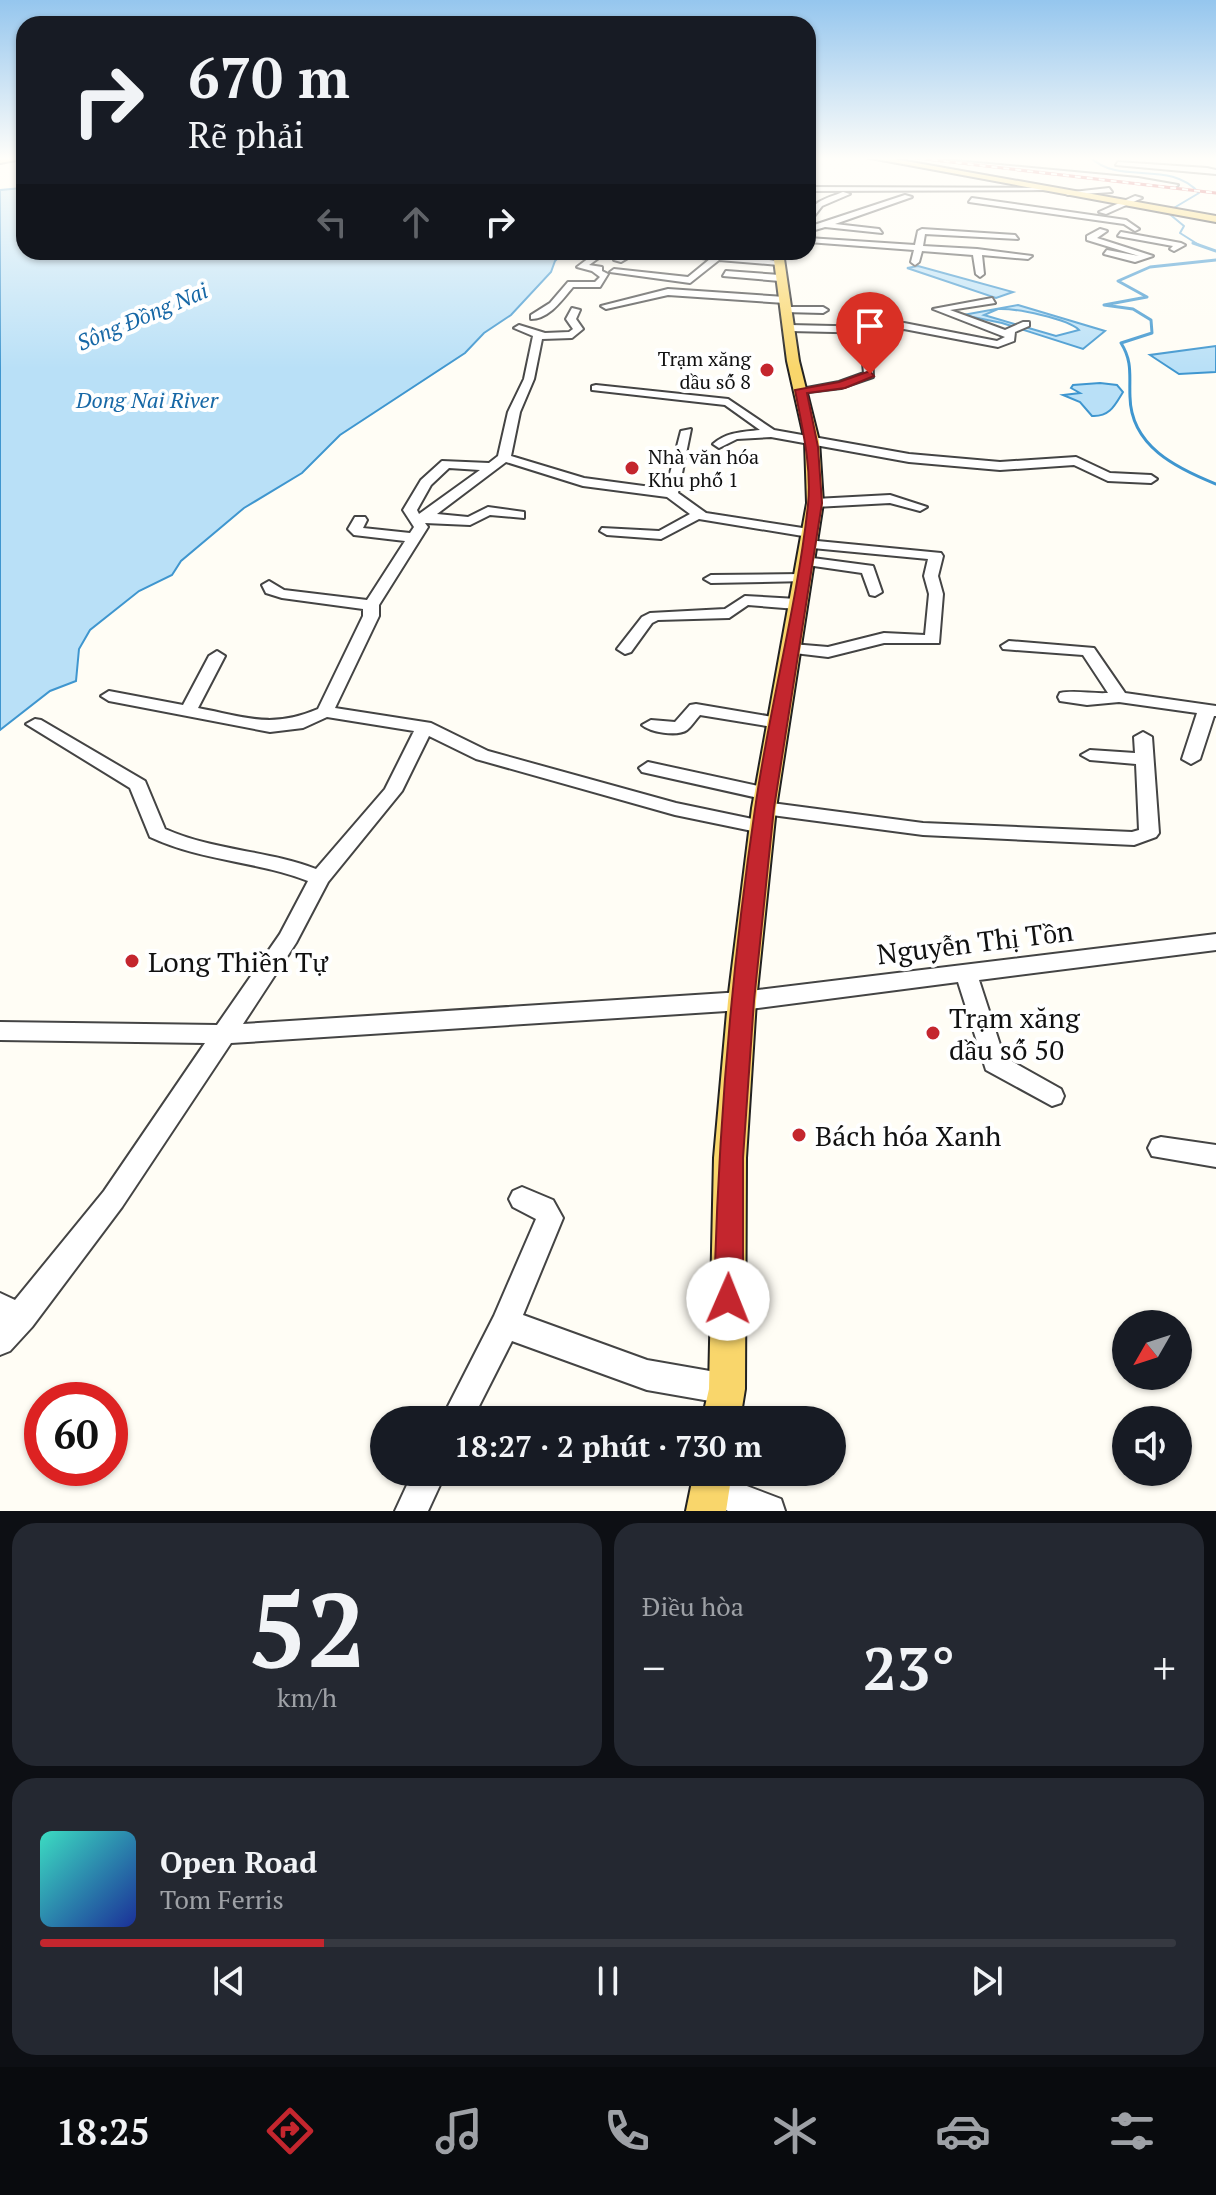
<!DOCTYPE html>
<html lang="vi">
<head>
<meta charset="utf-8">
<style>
  body { margin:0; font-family:"PT Serif",serif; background:#242831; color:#f1f3f6; height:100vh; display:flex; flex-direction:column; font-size:30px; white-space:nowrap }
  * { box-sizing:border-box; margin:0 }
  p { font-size:26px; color:#9ea1a6 }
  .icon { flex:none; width:44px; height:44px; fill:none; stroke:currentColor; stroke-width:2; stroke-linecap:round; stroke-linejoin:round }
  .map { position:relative; height:1511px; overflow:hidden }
  .drawer { display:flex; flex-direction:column; gap:12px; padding:12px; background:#0d0f14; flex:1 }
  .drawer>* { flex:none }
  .hud { position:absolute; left:16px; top:16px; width:800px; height:244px; border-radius:24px; box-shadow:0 2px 6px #0004; background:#171b24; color:#f1f3f6; overflow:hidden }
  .needle { width:52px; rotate:231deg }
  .fabs { position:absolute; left:1112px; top:1310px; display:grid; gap:16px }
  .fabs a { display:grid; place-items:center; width:80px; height:80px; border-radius:50%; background:#171b24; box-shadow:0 2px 6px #0004; font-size:40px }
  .speed { position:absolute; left:24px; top:1382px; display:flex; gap:16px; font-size:40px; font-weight:700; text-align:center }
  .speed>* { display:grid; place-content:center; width:104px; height:104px; border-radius:50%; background:#171b24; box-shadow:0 2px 6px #0004; line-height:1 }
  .speed .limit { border:12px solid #d22; background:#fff; color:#111 }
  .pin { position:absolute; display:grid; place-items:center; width:68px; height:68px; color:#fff; margin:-82px -34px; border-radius:50% 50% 50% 0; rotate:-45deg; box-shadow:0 0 8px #0007 }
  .pin .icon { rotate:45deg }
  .me { position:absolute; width:88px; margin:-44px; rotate:1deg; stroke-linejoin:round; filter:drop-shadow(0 0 6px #0008) }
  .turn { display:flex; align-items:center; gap:28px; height:168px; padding:0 40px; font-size:36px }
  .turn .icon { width:104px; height:104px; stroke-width:2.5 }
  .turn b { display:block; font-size:56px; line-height:68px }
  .lanes { display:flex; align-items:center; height:76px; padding:0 40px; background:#0003; justify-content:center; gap:40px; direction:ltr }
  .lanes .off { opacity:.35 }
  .big { font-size:60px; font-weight:600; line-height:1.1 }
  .drawer .card { flex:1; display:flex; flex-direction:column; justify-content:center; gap:12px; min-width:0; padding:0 28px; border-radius:24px; background:#242831 }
  .drawer .dial { align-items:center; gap:0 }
  .dial b { font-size:104px; line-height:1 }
  .song { display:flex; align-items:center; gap:24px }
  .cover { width:96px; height:96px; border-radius:12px; background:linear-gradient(135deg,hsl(170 70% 55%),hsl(230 70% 35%)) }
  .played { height:8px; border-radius:4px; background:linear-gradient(90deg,#c4262e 25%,#363941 25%) }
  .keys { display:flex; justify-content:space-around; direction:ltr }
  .heat { display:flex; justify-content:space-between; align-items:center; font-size:44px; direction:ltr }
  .drawer .tiles { flex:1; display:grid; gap:12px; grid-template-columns:1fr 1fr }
  .card:last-child { grid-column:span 2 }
  .trip { position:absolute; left:370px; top:1406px; width:476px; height:80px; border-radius:40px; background:#171b24; box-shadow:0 2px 6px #0004; font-weight:600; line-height:80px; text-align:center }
  .tabs { display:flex; height:128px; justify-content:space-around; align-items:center; background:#090b0e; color:#9ea1a6 }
  .tabs .icon { width:56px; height:56px }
  .tabs .active { color:#c4262e }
  .tabs b { font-size:36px; color:#f1f3f6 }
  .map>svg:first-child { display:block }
  .water { fill:#b9e0f7; stroke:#3f96cf; stroke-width:2; fill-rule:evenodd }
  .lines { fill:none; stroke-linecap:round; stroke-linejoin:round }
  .stream-far1 { stroke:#3f96cf; stroke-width:2 }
  .stream { stroke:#3f96cf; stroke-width:3 }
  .minor-casing { stroke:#444; stroke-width:4 }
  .major-casing { stroke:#222; stroke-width:4 }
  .minor { fill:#fff; fill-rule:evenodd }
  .major { fill:#f9d66b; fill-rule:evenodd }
  .rail-casing { stroke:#c4262e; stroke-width:3 }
  .rail { stroke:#fff; stroke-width:2; stroke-dasharray:6; stroke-linecap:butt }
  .route { fill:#c4262e; stroke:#7f191e; stroke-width:2 }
  .poi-dot { fill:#c4262e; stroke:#fff; stroke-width:3 }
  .labels { text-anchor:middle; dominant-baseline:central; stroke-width:8; stroke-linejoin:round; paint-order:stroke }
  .far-poi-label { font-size:20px; fill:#111; stroke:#fff; text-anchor:end }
  .far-water-label { font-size:22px; font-style:italic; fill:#1768a6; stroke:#fff }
  .near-street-label { font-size:28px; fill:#111; stroke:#fff }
  .near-poi-label { font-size:28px; fill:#111; stroke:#fff; text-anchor:start }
</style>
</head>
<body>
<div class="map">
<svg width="1216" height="1511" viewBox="0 0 1216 1511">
  <rect width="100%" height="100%" fill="#fffdf5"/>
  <!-- water -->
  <g class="water">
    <path d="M24,184v68h540l-9,9 -4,11 -40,43 -27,18 -19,20 -125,82 -38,38 -58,35 -63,53 -9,14 -33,16 -49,39 -11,19 -3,32 -26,10 -50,39v-540l22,-2z"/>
    <path d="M918,266l95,26 -17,6 -89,-30z"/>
    <path d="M1018,305l87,26 -22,18 -81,-26 -39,-8zM998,309c17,-1 71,10 81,21l-23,6 -72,-21z"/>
    <path d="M1216,346v26l-37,2 -29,-19z"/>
    <path d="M1100,383l17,2 6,7c-8,13 -13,25 -31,24l-12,-14 -17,-7 17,-2 -9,-5 2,-3z"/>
  </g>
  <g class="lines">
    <!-- stream-far1 -->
    <path class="stream-far1" d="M1090,157c29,29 80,2 109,36l-32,19 17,14 -4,7 19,12"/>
    <!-- stream -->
    <g class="stream">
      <path d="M1193,243l23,8"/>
      <path d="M1216,260l-66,7 -32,14 29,16 -43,8 29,4 18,11 1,13 -31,10c12,19 8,33 9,54 1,49 46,71 86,87"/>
    </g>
    <defs>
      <g id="minor">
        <path d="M914,157l224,21 40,7 -3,2z"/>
        <path d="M1118,162l89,6 9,2v4l-100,-9z"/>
        <path d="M808,187l246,1 4,2 -250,1z"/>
        <path d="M1109,188l3,4 -44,3 -4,-2z"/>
        <path d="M843,192l7,2 -28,12 -10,13h-4c2,-18 20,-21 35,-27z"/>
        <path d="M905,195l7,2 -77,27 44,5 3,4 -57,-6 -17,5v-5z"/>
        <path d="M1135,196l7,2 -36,16 -7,-2z"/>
        <path d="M972,198l154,22 13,9 -4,2 -11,-7 -155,-22z"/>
        <path d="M922,229l93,6 3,4 -93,-5 -2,12 54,3 55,7 -4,3 -46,-4 2,19 -4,3 -4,-3 -3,-19 -51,-4 -3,11 -4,3 -4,-3 3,-12 -106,-8v-4l107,7 3,-14z"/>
        <path d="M1100,229l7,2 -10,7 56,18 -18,6 -31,-8 3,-4 32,6 -52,-16v-4z"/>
        <path d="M1121,232l60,11 4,2 -11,6 -4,-2 3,-3 -55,-10z"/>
        <path d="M597,252h10l-18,13 13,2v4l6,3 -8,13h-27c-11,13 -24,32 -42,32v-4l19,-12 18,-21h27l5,-5 -8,-6 -15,-4z"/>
        <path d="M628,252h10l-17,10 -7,-2z"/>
        <path d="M651,252l67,1 65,9 -4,3 -60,-5 -29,23 -80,-11 4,-3 74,8 22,-18z"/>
        <path d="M726,271l54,4 4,3 -4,3 -57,-5z"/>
        <path d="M668,289l117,8 5,3 -5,3 -117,-8 -62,14 -5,-3z"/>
        <path d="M992,298l3,5 -45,7 55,20 18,-8h6v4l-14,6 -1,9 -16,6 -94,-18 -27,4 -87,-2 -5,-3 5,-3 87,2 27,-4 93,18 8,-4 -72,-28z"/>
        <path d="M787,307h36l5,3 -5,3 -39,-1 -2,-2z"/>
        <path d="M572,308l8,2 -4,9 7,10 -11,9 -30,1 -8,40 -14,33 -9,44 73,22 82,11 15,-58 10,-2 -13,64 28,20 103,16 7,4 -7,4 -110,-18 -38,20 -54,-4 -7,-4 2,-3 57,3 31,-17 -23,-17 -84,-11 -77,-24 -69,52 31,3 20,-10 36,5v6l-34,-3 -20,10 -45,-2 3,4 -49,78v11l-44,92 96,15 57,28 188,52 86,18 10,6 -10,6 -87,-18 -199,-56 -47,-23 -27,55 -74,91 -32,61 -53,81 499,-32 474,-58v16l-237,30 25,77 57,32 3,7 -3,7 -9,3 -66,-36 -28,-88 -216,28 -511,33 -109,164 -90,120 -22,24 -10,4v-62l15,7 89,-109 101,-148 -205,-3v-18l217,3 63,-91 28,-53c-51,-20 -107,-20 -158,-44l-20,-49 -104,-64 9,-5 6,1 104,61 20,48c49,22 102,21 151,40l69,-80 29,-58 -87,-14 -24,11 -33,4 -161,-31 -8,-5 8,-5 74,14 26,-49 8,-5 8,5 -27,52c48,9 73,21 120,1l45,-93v-7l-81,-11 -16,-5 -4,-8 7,-4 15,9 83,10 38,-59 -51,-6 -6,-6 7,-12h10l2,3 -4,8 47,5 4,-6 -11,-17 18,-30 21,-19 47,2 9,-7 10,-44 16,-33 9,-43 -19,-8 5,-3 26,8 24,-1 4,-3 -7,-10zM449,468l31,2 -61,44 -2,-4 14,-25z"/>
        <path d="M867,350l5,3 1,24 -32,11 -40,5 -5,-3 43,-8 25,-9 -2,-20z"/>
        <path d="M596,385l132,14 46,31 135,24 91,8 76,-5 34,16 41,2 6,4 -6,4 -43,-2 -34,-16 -74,5 -91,-8 -138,-25 -34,2 -18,9 -6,-4c14,-12 29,-12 47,-14l-35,-25 -133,-15v-4z"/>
        <path d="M890,495l37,12 -7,4 -30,-8 -75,4 -7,-4 7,-4z"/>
        <path d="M807,540l134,13 2,3 -5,20 5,18 -4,49h-55l-56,14 -42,-5 -2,-3 8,-5 36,3 56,-14 41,2 4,-41 -5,-18 4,-17 -126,-12v-6z"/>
        <path d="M805,557l68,9 9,26 -7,4 -5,-1 -8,-22 -62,-9 -2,-3z"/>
        <path d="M802,574l5,1v6l-96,2 -7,-4 7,-4z"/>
        <path d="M745,596l52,3 8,5 -8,5 -49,-4 -19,13 -71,2 -6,3 -21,29 -6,2 -8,-5 25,-32 8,-4 75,-4z"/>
        <path d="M1009,641l85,7 31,45 91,13v10h-2l-14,43 -9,5 -9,-5 15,-46 -78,-11 -32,3 -27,-4 -2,-4 2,-4c15,-3 32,1 48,0l-25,-38 -80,-6 -2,-3z"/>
        <path d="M696,704l83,14 9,5 -9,5 -79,-13c-4,4 -8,11 -13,15 -10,7 -37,2 -45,-5l9,-5 24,2 15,-17z"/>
        <path d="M1143,732l9,5 7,96 -3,4 -22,8 -211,-10 -159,-21 -10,-6 10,-6 159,21 209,9 7,-2 -3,-66 -46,-4 -9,-5 9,-5 45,3 -1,-16z"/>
        <path d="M648,762l119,26 9,6 -9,6 -125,-28 -3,-4z"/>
        <path d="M1161,1137l55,8v22l-64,-11 -4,-8 4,-8z"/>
        <path d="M522,1187l31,13 10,18 -40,97 124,45 80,14 11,4 4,11 -4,11 -11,4 -80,-14 -135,-49 -40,79h-31l53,-104 42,-97 -23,-12 -4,-8 4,-8z"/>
        <path d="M413,1472h33l-18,39h-33z"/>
        <path d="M710,1472l71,27 4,12h-57l-29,-12 -5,-11 5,-11z"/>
      </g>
      <g id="major">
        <path d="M22,157l-1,2 -21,4v-4z"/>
        <path d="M865,157h18l333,59v6z"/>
        <path d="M773,252h10l16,109 20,80 4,62 -47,305 -20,193 -10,157 -1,231 -5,31h-38l7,-31 5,-231 14,-157 24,-193 55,-305 -2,-62 -18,-80z"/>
        <path d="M694,1472h38l-6,39h-40z"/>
      </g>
    </defs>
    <!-- minor casing -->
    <use href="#minor" class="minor-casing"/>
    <!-- major casing -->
    <use href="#major" class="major-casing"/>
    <!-- minor -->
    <use href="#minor" class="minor"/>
    <!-- major -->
    <use href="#major" class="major"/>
    <defs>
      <path id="rail" d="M908,157l308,36"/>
    </defs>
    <!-- rail casing -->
    <use href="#rail" class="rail-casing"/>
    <!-- rail -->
    <use href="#rail" class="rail"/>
  </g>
  <!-- sky -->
  <linearGradient id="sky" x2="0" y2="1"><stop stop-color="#95c6ee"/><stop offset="0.43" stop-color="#fffefa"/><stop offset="1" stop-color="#fffefa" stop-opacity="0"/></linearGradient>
  <rect width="1216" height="369" fill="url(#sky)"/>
  <!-- route -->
  <path class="route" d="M870,371l4,5 -29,12 -38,5 11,54 4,56 -48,305 -20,193 -11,157v141l-5,10 -10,4 -10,-4 -4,-10c4,-164 17,-327 41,-490 14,-101 42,-202 53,-304 4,-38 -6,-78 -13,-115l44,-8z"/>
  <!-- markers -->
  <g class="poi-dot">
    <circle cx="767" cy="370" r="8"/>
    <circle cx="632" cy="468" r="8"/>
    <circle cx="132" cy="961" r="8"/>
    <circle cx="933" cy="1033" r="8"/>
    <circle cx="799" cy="1135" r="8"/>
  </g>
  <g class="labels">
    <!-- far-poi labels -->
    <g class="far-poi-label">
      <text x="751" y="358">Trạm xăng<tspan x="751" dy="23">dầu số 8</tspan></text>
      <text x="648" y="456" text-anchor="start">Nhà văn hóa<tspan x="648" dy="23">Khu phố 1</tspan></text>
    </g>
    <!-- far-water labels -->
    <g class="far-water-label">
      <text transform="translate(142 316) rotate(-23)">Sông Đồng Nai</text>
      <text x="147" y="399">Dong Nai River</text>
    </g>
    <!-- near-street labels -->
    <g class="near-street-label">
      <text transform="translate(975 942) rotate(-7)">Nguyễn Thị Tồn</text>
    </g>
    <!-- near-poi labels -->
    <g class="near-poi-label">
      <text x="148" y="961">Long Thiền Tự</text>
      <text x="949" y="1017">Trạm xăng<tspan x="949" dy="32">dầu số 50</tspan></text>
      <text x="815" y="1135">Bách hóa Xanh</text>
    </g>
  </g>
</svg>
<div class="fabs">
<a><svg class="needle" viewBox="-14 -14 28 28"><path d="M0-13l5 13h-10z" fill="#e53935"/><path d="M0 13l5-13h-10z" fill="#9ea1a6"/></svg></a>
<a><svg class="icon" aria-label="sound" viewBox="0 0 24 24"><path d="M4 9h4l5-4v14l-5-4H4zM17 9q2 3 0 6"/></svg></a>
</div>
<div class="speed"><div class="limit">60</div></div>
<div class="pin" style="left:870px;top:374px;background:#d93025"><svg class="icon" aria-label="arrive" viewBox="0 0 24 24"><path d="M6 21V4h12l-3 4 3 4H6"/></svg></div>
<svg class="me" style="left:728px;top:1299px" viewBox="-20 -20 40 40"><circle r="19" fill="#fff"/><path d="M0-13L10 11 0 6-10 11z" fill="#c4262e"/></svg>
<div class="trip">18:27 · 2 phút · 730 m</div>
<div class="hud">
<div class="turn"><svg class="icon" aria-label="right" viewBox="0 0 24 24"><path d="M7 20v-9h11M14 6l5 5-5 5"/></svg><div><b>670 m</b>Rẽ phải</div></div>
<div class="lanes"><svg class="icon off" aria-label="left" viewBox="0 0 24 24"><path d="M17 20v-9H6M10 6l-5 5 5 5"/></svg><svg class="icon off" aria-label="ahead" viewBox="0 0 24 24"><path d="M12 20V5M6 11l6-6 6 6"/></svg><svg class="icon" aria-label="right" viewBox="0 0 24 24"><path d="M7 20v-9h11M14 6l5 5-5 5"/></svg></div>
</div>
</div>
<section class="drawer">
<div class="tiles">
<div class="card dial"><b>52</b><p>km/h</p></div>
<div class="card"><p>Điều hòa</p>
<div class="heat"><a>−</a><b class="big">23°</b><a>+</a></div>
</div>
<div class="card">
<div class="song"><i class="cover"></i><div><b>Open Road</b><p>Tom Ferris</p></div></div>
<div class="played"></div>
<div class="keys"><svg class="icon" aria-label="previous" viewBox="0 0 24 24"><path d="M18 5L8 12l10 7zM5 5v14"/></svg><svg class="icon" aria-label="pause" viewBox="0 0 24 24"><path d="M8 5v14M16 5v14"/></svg><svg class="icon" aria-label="next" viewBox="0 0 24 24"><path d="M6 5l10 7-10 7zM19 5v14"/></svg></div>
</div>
</div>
</section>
<nav class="tabs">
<b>18:25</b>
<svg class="icon active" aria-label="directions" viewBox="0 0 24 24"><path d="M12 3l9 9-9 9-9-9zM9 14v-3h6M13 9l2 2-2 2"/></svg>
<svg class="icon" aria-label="music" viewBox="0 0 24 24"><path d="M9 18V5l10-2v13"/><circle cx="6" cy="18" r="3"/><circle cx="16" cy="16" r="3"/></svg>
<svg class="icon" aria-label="phone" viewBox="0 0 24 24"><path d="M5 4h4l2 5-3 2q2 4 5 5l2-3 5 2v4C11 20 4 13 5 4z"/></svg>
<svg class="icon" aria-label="climate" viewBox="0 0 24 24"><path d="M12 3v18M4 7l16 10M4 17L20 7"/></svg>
<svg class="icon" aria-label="car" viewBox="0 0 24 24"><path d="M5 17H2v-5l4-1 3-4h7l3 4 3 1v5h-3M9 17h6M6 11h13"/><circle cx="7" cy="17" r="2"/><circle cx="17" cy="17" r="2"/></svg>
<svg class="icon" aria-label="filters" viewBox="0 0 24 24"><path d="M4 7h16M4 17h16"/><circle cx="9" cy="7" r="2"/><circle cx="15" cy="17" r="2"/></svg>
</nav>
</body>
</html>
